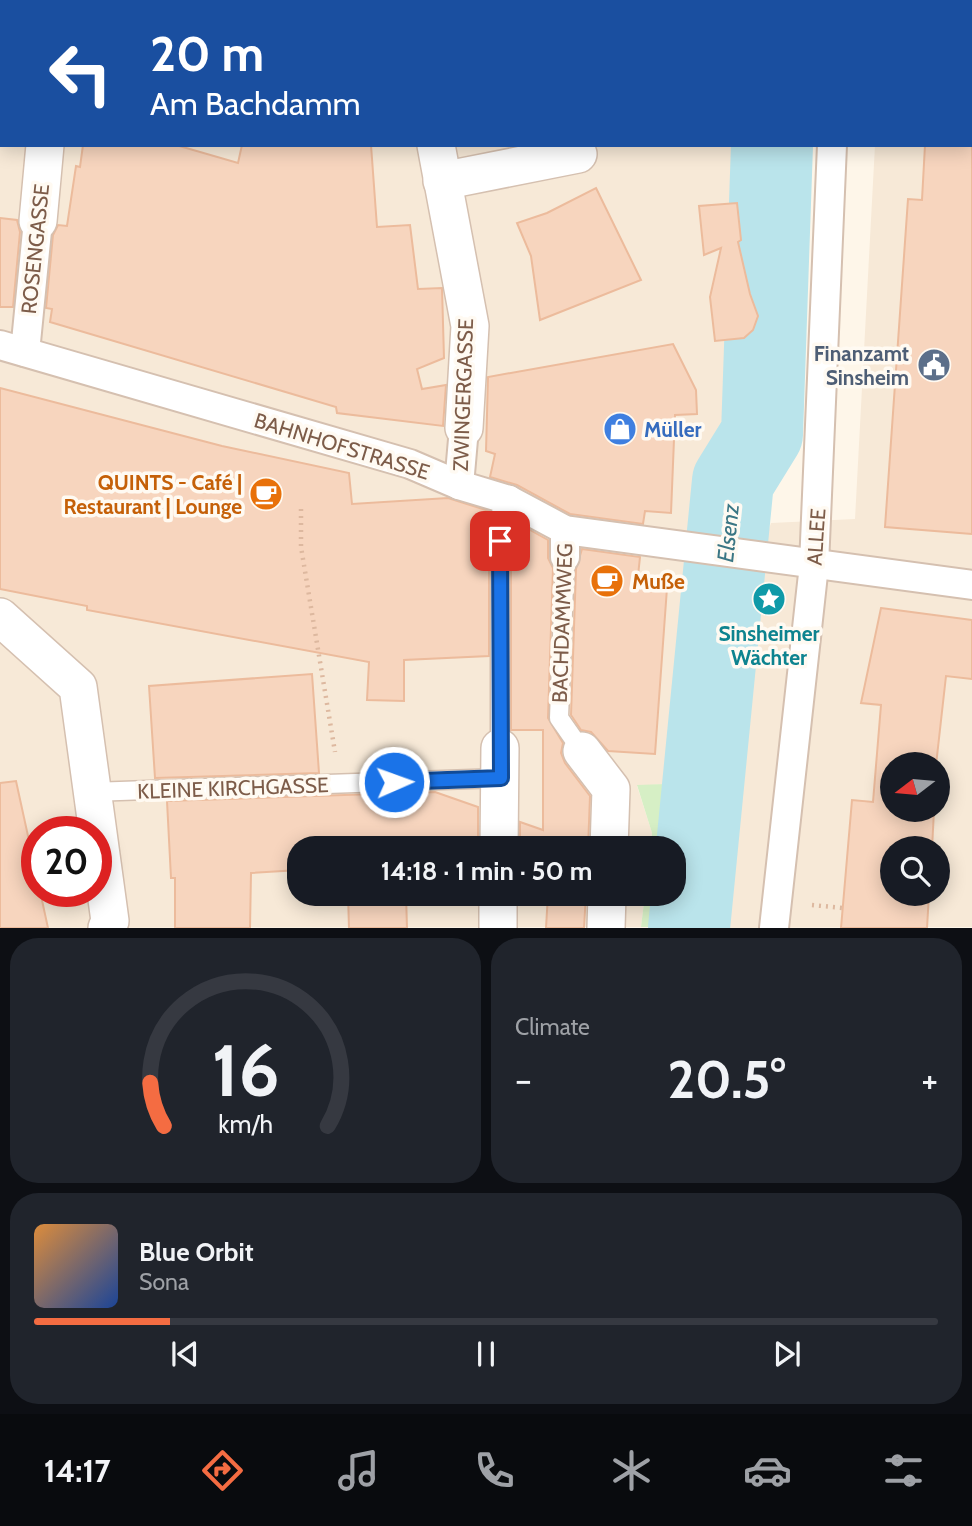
<!DOCTYPE html>
<html lang="en">
<head>
<meta charset="utf-8">
<style>
  body { margin:0; font-family:Cabin,sans-serif; background:#20242c; color:#f1f3f6; height:100vh; display:flex; flex-direction:column; font-size:26px; white-space:nowrap }
  * { box-sizing:border-box; margin:0 }
  p { font-size:23px; color:#9ea1a6 }
  .icon { flex:none; width:38px; height:38px; fill:none; stroke:currentColor; stroke-width:2; stroke-linecap:round; stroke-linejoin:round }
  .map { position:relative; height:928px; overflow:hidden }
  .drawer { display:flex; flex-direction:column; gap:10px; padding:10px; background:#0d0f14; flex:1 }
  .drawer>* { flex:none }
  .hud { position:absolute; left:0px; top:0px; width:973px; height:147px; box-shadow:0 4px 18px #0003; background:#1a4fa0; color:#fff; overflow:hidden }
  .needle { width:46px; rotate:254deg }
  .controls { position:absolute; left:880px; top:752px; display:grid; gap:14px }
  .controls a { display:grid; place-items:center; width:70px; height:70px; border-radius:50%; background:#171b24; box-shadow:0 4px 18px #0003; font-size:35px }
  .speed { position:absolute; left:21px; top:816px; display:flex; gap:14px; font-size:35px; font-weight:700; text-align:center }
  .speed>* { display:grid; place-content:center; width:91px; height:91px; border-radius:50%; background:#171b24; box-shadow:0 4px 18px #0003; line-height:1 }
  .speed .limit { border:10px solid #d22; background:#fff; color:#111 }
  .pin { position:absolute; display:grid; place-items:center; width:60px; height:60px; color:#fff; margin:-30px; border-radius:14px; box-shadow:0 4px 10px #0006 }
  .me { position:absolute; width:77px; margin:-38px; rotate:88deg; stroke-linejoin:round; filter:drop-shadow(0 0 5px #0008) }
  .turn { display:flex; align-items:center; gap:24px; height:147px; padding:0 35px; font-size:32px }
  .turn .icon { width:91px; height:91px; stroke-width:2.5 }
  .turn b { display:block; font-size:49px; line-height:60px }
  .big { font-size:52px; font-weight:700; line-height:1.1 }
  .drawer .widget { flex:1; display:flex; flex-direction:column; justify-content:center; gap:10px; min-width:0; padding:0 24px; border-radius:28px; background:#20242c }
  .drawer .dial { align-items:center; gap:0 }
  .dial svg { height:182px; overflow:visible; fill:none; stroke:#363941; stroke-width:7; stroke-linecap:round; text-anchor:middle }
  .dial text { fill:#f1f3f6; stroke:none }
  .song { display:flex; align-items:center; gap:21px }
  .cover { width:84px; height:84px; border-radius:10px; background:linear-gradient(135deg,hsl(30 70% 55%),hsl(220 70% 35%)) }
  .played { height:7px; border-radius:4px; background:linear-gradient(90deg,#f46c42 15%,#363941 15%) }
  .keys { display:flex; justify-content:space-around; direction:ltr }
  .heat { display:flex; justify-content:space-between; align-items:center; font-size:38px; direction:ltr }
  .drawer .tiles { flex:1; display:grid; gap:10px; grid-template-columns:1fr 1fr }
  .widget:last-child { grid-column:span 2 }
  .trip { position:absolute; left:287px; top:836px; width:399px; height:70px; border-radius:28px; background:#171b24; box-shadow:0 4px 18px #0003; font-weight:700; line-height:70px; text-align:center }
  .tabs { display:flex; height:112px; justify-content:space-around; align-items:center; background:#090b0e; color:#9ea1a6 }
  .tabs .icon { width:49px; height:49px }
  .tabs .active { color:#f46c42 }
  .tabs b { font-size:32px; color:#f1f3f6 }
  .map>svg:first-child { display:block }
  .residential { fill:#f7e9d7; fill-rule:evenodd }
  .green { fill:#d6efc5 }
  .lines { fill:none; stroke-linecap:round; stroke-linejoin:round }
  .river { stroke:#bae4eb; stroke-width:82 }
  .building { fill:#f7d5be; stroke:#ecbb9c; stroke-width:2 }
  .service-casing { stroke:#d5c0b0; stroke-width:21 }
  .pedestrian-casing { stroke:#d5c0b0; stroke-width:32 }
  .minor-casing { stroke:#d5c0b0; stroke-width:40 }
  .path { stroke:#ddb89f; stroke-width:4.5; stroke-dasharray:2 5; stroke-linecap:butt }
  .service { stroke:#fff; stroke-width:18 }
  .pedestrian { stroke:#fff; stroke-width:28 }
  .minor { stroke:#fff; stroke-width:37 }
  .route-casing { stroke:#114b97; stroke-width:18 }
  .route { stroke:#1a73e8; stroke-width:12 }
  .labels { text-anchor:middle; dominant-baseline:central; stroke-width:7; stroke-linejoin:round; paint-order:stroke }
  .street-label { font-size:21px; fill:#7d5c49; stroke:#fffaf2 }
  .service-label { font-size:21px; font-weight:bold; fill:#4e5e75; stroke:#fffaf2; text-anchor:end }
  .shop-label { font-size:21px; font-weight:bold; fill:#366cbe; stroke:#fffaf2; text-anchor:start }
  .food-label { font-size:21px; font-weight:bold; fill:#c56008; stroke:#fffaf2; text-anchor:end }
  .culture-label { font-size:21px; font-weight:bold; fill:#0d838f; stroke:#fffaf2 }
  .water-label { font-size:23px; font-style:italic; fill:#3a7684; stroke:#fffaf2 }
</style>
</head>
<body>
<div class="map">
<svg width="972" height="928" viewBox="0 0 972 928">
  <rect width="100%" height="100%" fill="#fef6e9"/>
  <!-- residential -->
  <g class="residential">
    <path d="M0,0h738l-736,2v143h750l6,171 -69,202 -24,266 -28,2 15,47 -1,16h-352v45h346l-4,33 -641,1zM37,831h59v60h-59z"/>
    <path d="M883,0h89v927l-251,1 7,-121 23,-225 20,-59 84,-4 20,-374h96v-143zM892,765h46v45h-46zM892,849h46v45h-46z"/>
  </g>
  <!-- green -->
  <path class="green" d="M684,570l67,12 -23,225 -7,120h-80l4,-33h29v-45h-23l1,-16 -15,-48 28,-1z"/>
  <g class="lines">
    <!-- river -->
    <g class="river">
      <path d="M759,0v2"/>
      <path d="M689,928l44,-447 29,-47 10,-289"/>
    </g>
  </g>
  <!-- building -->
  <g class="building">
    <path d="M83,145h93l62,18 4,-18h129l6,82 33,-2 8,64 24,-1 2,70 -27,11 5,20 24,-4 -3,41 -106,-13 -1,-6 -286,-85 2,-13 -6,-1 7,-73 5,-10 9,1 9,-60 4,1z"/>
    <path d="M925,145h47v389l-87,-7 23,-328 14,1z"/>
    <path d="M596,188l45,92 -101,40 -9,-64 -14,-33 30,-10z"/>
    <path d="M737,203l4,37 -3,2 12,52 8,22 -5,14 -9,8 -29,3 -5,-44 11,-49 -17,7 -5,-49z"/>
    <path d="M0,218l17,2 3,12 -7,75h-13z"/>
    <path d="M673,344l23,46 1,24 -22,1 -4,98 -26,-2 -2,13 -73,-10 -53,-29 -27,-8 5,-23 -9,-3 2,-74z"/>
    <path d="M0,388l222,58 127,27 3,31 96,-6 41,13 -5,27 5,15v103l-85,4v41l-37,-1 2,-38 -282,-52v-4l-87,-17z"/>
    <path d="M521,525l27,15v18l5,10 -5,150 15,25 -2,10 4,10 25,33 -2,53h-68v-27l23,8v-100h-32v-177z"/>
    <path d="M582,549l58,8 -3,28 30,3 -12,166 -47,-3 -17,-19 -10,-2 -10,-15 5,-146z"/>
    <path d="M881,608l91,12v59l-26,-3 -10,89h-44v45h42l-2,39h-40v45h37l-2,34h-86l11,-128 21,2 8,-97 -20,-2z"/>
    <path d="M312,674l7,99 -164,5 -6,-92z"/>
    <path d="M16,781l21,96v14h3l8,37h-48v-145z"/>
    <path d="M435,792l43,15v42h-179v21l-48,3 -1,55h-75v-50h-4l-4,-77z"/>
    <path d="M348,894h58l1,34h-58z"/>
    <path d="M548,894h38l-2,34h-38z"/>
  </g>
  <g class="lines">
    <defs>
      <g id="service">
        <path d="M500,541v207"/>
        <path d="M565,557l-6,161 23,33"/>
        <path d="M91,792l410,-14"/>
      </g>
      <g id="pedestrian">
        <path d="M822,0v2"/>
        <path d="M0,345l410,119 49,21 50,15 56,30 407,55"/>
        <path d="M25,352l13,-131"/>
        <path d="M459,485l5,-57"/>
        <path d="M500,541l9,-41"/>
        <path d="M565,557v-27"/>
        <path d="M774,928l40,-363 18,-420"/>
      </g>
      <g id="minor">
        <path d="M57,0v2"/>
        <path d="M409,0l1,2"/>
        <path d="M0,7l2,1"/>
        <path d="M436,145l34,181 -6,102"/>
        <path d="M442,181l136,-27"/>
        <path d="M38,221l7,-76"/>
        <path d="M0,617l78,70 32,234 -3,7"/>
        <path d="M582,751l29,38 -2,60"/>
        <path d="M499,849l1,-101"/>
        <path d="M498,928v-34"/>
        <path d="M606,928l1,-34"/>
      </g>
    </defs>
    <!-- service casing -->
    <use href="#service" class="service-casing"/>
    <!-- pedestrian casing -->
    <use href="#pedestrian" class="pedestrian-casing"/>
    <!-- minor casing -->
    <use href="#minor" class="minor-casing"/>
    <!-- path -->
    <g class="path">
      <path d="M568,0v2"/>
      <path d="M301,509v38l34,205"/>
      <path d="M812,905l31,3"/>
    </g>
    <!-- service -->
    <use href="#service" class="service"/>
    <!-- pedestrian -->
    <use href="#pedestrian" class="pedestrian"/>
    <!-- minor -->
    <use href="#minor" class="minor"/>
  </g>
  <g class="lines">
    <defs>
      <path id="route" d="M394,782l107,-4 -1,-237"/>
    </defs>
    <!-- route casing -->
    <use href="#route" class="route-casing"/>
    <!-- route -->
    <use href="#route" class="route"/>
  </g>
  <!-- icons -->
  <defs>
    <symbol id="civic-disc" viewBox="-11 -11 22 22"><circle r="9.5" fill="#5c6f8a" stroke="#fffaf2"/><path d="M-.6-6.5H3V-4.5H.6V-3L4-1V1h2V6H-6V1h2V-1L-.6-3ZM-1.2 2.5V6h2.4V2.5Z" fill="#fff"/></symbol>
    <symbol id="shop-disc" viewBox="-11 -11 22 22"><circle r="9.5" fill="#3f7fe0" stroke="#fffaf2"/><path d="M-5-2.5h2.3a2.7 3.5 0 0 1 5.4 0H5L5.5 6h-11ZM-1.5-2.5h3a1.5 2.3 0 0 0-3 0Z" fill="#fff"/></symbol>
    <symbol id="cafe-disc" viewBox="-11 -11 22 22"><circle r="9.5" fill="#e8710a" stroke="#fffaf2"/><path d="M-5.5-4.5H6V0H3Q3 3.5 0 3.5H-2.5Q-5.5 3.5-5.5 0ZM3-3.2v2h1.7v-2ZM-6 4.5H4V6H-6Z" fill="#fff"/></symbol>
    <symbol id="sight-disc" viewBox="-11 -11 22 22"><circle r="9.5" fill="#0f9aa8" stroke="#fffaf2"/><path d="M0-6L1.8-2.2L6-1.7L2.9 1.2L3.7 5.4L0 3.3L-3.7 5.4L-2.9 1.2L-6-1.7L-1.8-2.2Z" fill="#fff"/></symbol>
  </defs>
  <g fill-rule="evenodd">
    <use href="#civic-disc" x="915" y="346" width="38" height="38"/>
    <use href="#shop-disc" x="601" y="410" width="38" height="38"/>
    <use href="#cafe-disc" x="247" y="475" width="38" height="38"/>
    <use href="#cafe-disc" x="588" y="562" width="38" height="38"/>
    <use href="#sight-disc" x="750" y="580" width="38" height="38"/>
  </g>
  <g class="labels">
    <!-- street labels -->
    <g class="street-label">
      <text transform="translate(35 249) rotate(-84)">ROSENGASSE</text>
      <text transform="translate(463 395) rotate(-88)">ZWINGERGASSE</text>
      <text transform="translate(342 446) rotate(17)">BAHNHOFSTRASSE</text>
      <text transform="translate(816 537) rotate(-86)">ALLEE</text>
      <text transform="translate(562 623) rotate(-88)">BACHDAMMWEG</text>
      <text transform="translate(233 788) rotate(-2)">KLEINE KIRCHGASSE</text>
    </g>
    <!-- service labels -->
    <g class="service-label">
      <text x="909" y="353">Finanzamt<tspan x="909" dy="24">Sinsheim</tspan></text>
    </g>
    <!-- shop labels -->
    <g class="shop-label">
      <text x="644" y="429">Müller</text>
    </g>
    <!-- food labels -->
    <g class="food-label">
      <text x="242" y="482">QUINTS - Café |<tspan x="242" dy="24">Restaurant | Lounge</tspan></text>
      <text x="632" y="581" text-anchor="start">Muße</text>
    </g>
    <!-- culture labels -->
    <g class="culture-label">
      <text x="769" y="633">Sinsheimer<tspan x="769" dy="24">Wächter</tspan></text>
    </g>
    <!-- water labels -->
    <g class="water-label">
      <text transform="translate(728 533) rotate(-84)">Elsenz</text>
    </g>
  </g>
</svg>
<div class="controls">
<a><svg class="needle" viewBox="-14 -14 28 28"><path d="M0-13l5 13h-10z" fill="#e53935"/><path d="M0 13l5-13h-10z" fill="#9ea1a6"/></svg></a>
<a><svg class="icon" aria-label="search" viewBox="0 0 24 24"><circle cx="10" cy="10" r="6"/><path d="M15 15l6 6"/></svg></a>
</div>
<div class="speed"><div class="limit">20</div></div>
<div class="pin" style="left:500px;top:541px;background:#d93025"><svg class="icon" aria-label="arrive" viewBox="0 0 24 24"><path d="M6 21V4h12l-3 4 3 4H6"/></svg></div>
<svg class="me" style="left:394px;top:782px" viewBox="-20 -20 40 40"><circle r="17" fill="#1a73e8" stroke="#fff" stroke-width="3"/><path d="M0-11L8 9 0 5-8 9z" fill="#fff"/></svg>
<div class="trip">14:18 · 1 min · 50 m</div>
<div class="hud">
<div class="turn"><svg class="icon" aria-label="left" viewBox="0 0 24 24"><path d="M17 20v-9H6M10 6l-5 5 5 5"/></svg><div><b>20 m</b>Am Bachdamm</div></div>
</div>
</div>
<section class="drawer">
<div class="tiles">
<div class="widget dial"><svg viewBox="0 0 100 80">
<path d="M14 69A42 42 0 1 1 86 69"/>
<path d="M14 69A42 42 0 0 1 8 50" stroke="#f46c42"/>
<text x="50" y="56" font-size="32" font-weight="700">16</text>
<text x="50" y="72" font-size="11">km/h</text>
</svg></div>
<div class="widget"><p>Climate</p>
<div class="heat"><a>−</a><b class="big">20.5°</b><a>+</a></div>
</div>
<div class="widget">
<div class="song"><i class="cover"></i><div><b>Blue Orbit</b><p>Sona</p></div></div>
<div class="played"></div>
<div class="keys"><svg class="icon" aria-label="previous" viewBox="0 0 24 24"><path d="M18 5L8 12l10 7zM5 5v14"/></svg><svg class="icon" aria-label="pause" viewBox="0 0 24 24"><path d="M8 5v14M16 5v14"/></svg><svg class="icon" aria-label="next" viewBox="0 0 24 24"><path d="M6 5l10 7-10 7zM19 5v14"/></svg></div>
</div>
</div>
</section>
<nav class="tabs">
<b>14:17</b>
<svg class="icon active" aria-label="directions" viewBox="0 0 24 24"><path d="M12 3l9 9-9 9-9-9zM9 14v-3h6M13 9l2 2-2 2"/></svg>
<svg class="icon" aria-label="music" viewBox="0 0 24 24"><path d="M9 18V5l10-2v13"/><circle cx="6" cy="18" r="3"/><circle cx="16" cy="16" r="3"/></svg>
<svg class="icon" aria-label="phone" viewBox="0 0 24 24"><path d="M5 4h4l2 5-3 2q2 4 5 5l2-3 5 2v4C11 20 4 13 5 4z"/></svg>
<svg class="icon" aria-label="climate" viewBox="0 0 24 24"><path d="M12 3v18M4 7l16 10M4 17L20 7"/></svg>
<svg class="icon" aria-label="car" viewBox="0 0 24 24"><path d="M5 17H2v-5l4-1 3-4h7l3 4 3 1v5h-3M9 17h6M6 11h13"/><circle cx="7" cy="17" r="2"/><circle cx="17" cy="17" r="2"/></svg>
<svg class="icon" aria-label="filters" viewBox="0 0 24 24"><path d="M4 7h16M4 17h16"/><circle cx="9" cy="7" r="2"/><circle cx="15" cy="17" r="2"/></svg>
</nav>
</body>
</html>
